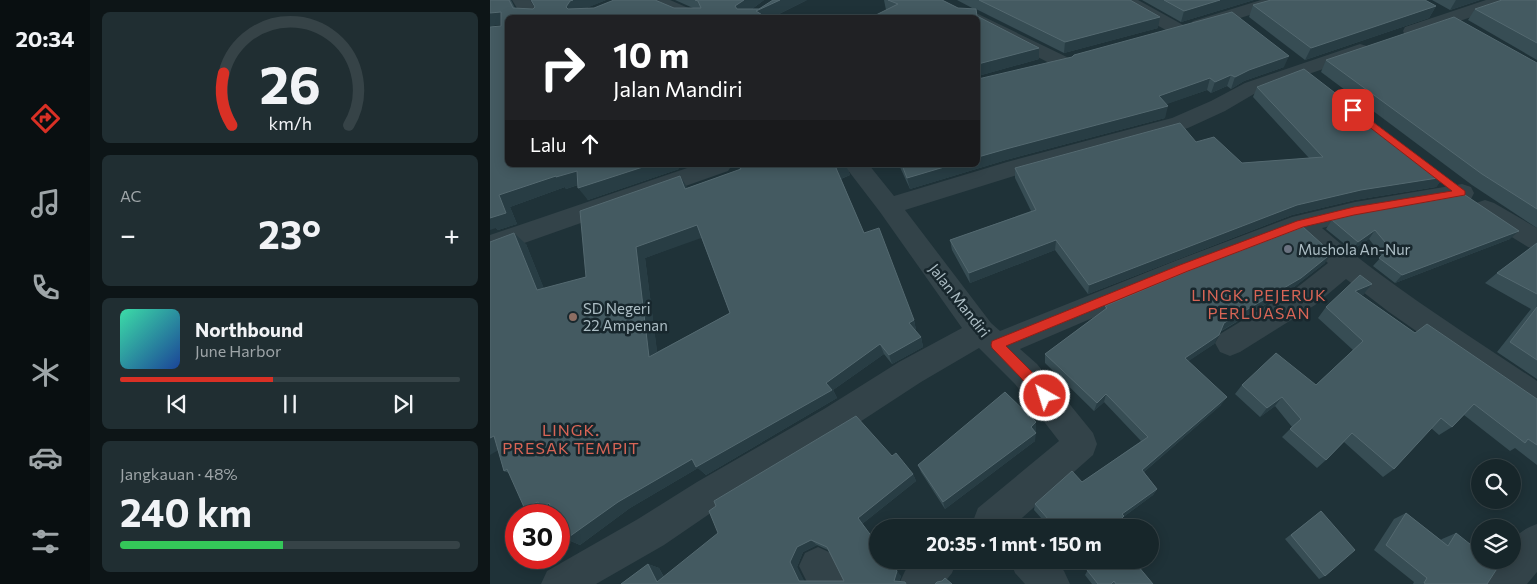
<!DOCTYPE html>
<html lang="id">
<head>
<meta charset="utf-8">
<style>
  body { margin:0; font-family:Commissioner,sans-serif; background:#202e32; color:#f1f3f6; height:100vh; display:flex; flex-direction:column; font-size:19px; white-space:nowrap }
  * { box-sizing:border-box; margin:0 }
  p { font-size:16px; color:#9ea5a8 }
  .icon { flex:none; width:28px; height:28px; fill:none; stroke:currentColor; stroke-width:2; stroke-linecap:round; stroke-linejoin:round }
  .map { position:relative; flex:1; overflow:hidden }
  .panel { display:flex; flex-direction:column; gap:12px; padding:12px; background:#0d1517; width:400px }
  .panel>* { flex:none }
  .top-card { position:absolute; left:15px; top:15px; width:475px; height:152px; border-radius:8px; box-shadow:0 2px 12px #0003,0 0 0 1px #364347; background:#202124; color:#fff; overflow:hidden }
  .buttons { position:absolute; left:981px; top:459px; display:grid; gap:10px }
  .buttons a { display:grid; place-items:center; width:50px; height:50px; border-radius:50%; background:#17262a; box-shadow:0 2px 12px #0003,0 0 0 1px #364347; font-size:25px }
  .speed { position:absolute; left:15px; top:504px; display:flex; gap:10px; font-size:25px; font-weight:700; text-align:center }
  .speed>* { display:grid; place-content:center; width:65px; height:65px; border-radius:50%; background:#17262a; box-shadow:0 2px 12px #0003,0 0 0 1px #364347; line-height:1 }
  .speed .limit { border:8px solid #d22; background:#fff; color:#111 }
  .pin { position:absolute; display:grid; place-items:center; width:42px; height:42px; color:#fff; margin:-21px; border-radius:10px; box-shadow:0 2px 8px #0006 }
  .me { position:absolute; width:55px; margin:-28px; rotate:321deg; stroke-linejoin:round; filter:drop-shadow(0 0 4px #0008) }
  .turn { display:flex; align-items:center; gap:18px; height:105px; padding:0 25px; font-size:22px }
  .turn .icon { width:65px; height:65px; stroke-width:2.5 }
  .turn b { display:block; font-size:35px; line-height:42px }
  .then { display:flex; align-items:center; height:48px; padding:0 25px; background:#0003; gap:10px; font-size:19px }
  .big { font-size:38px; font-weight:700; line-height:1.1 }
  .panel .widget { flex:1; display:flex; flex-direction:column; justify-content:center; gap:8px; min-width:0; padding:0 18px; border-radius:8px; background:#202e32 }
  .panel .dial { align-items:center; gap:0 }
  .dial svg { height:130px; overflow:visible; fill:none; stroke:#364347; stroke-width:7; stroke-linecap:round; text-anchor:middle }
  .dial text { fill:#f1f3f6; stroke:none }
  .song { display:flex; align-items:center; gap:15px }
  .cover { width:60px; height:60px; border-radius:8px; background:linear-gradient(135deg,hsl(160 70% 55%),hsl(220 70% 35%)) }
  .played { height:5px; border-radius:2px; background:linear-gradient(90deg,#d93025 45%,#364347 45%) }
  .keys { display:flex; justify-content:space-around; direction:ltr }
  .heat { display:flex; justify-content:space-between; align-items:center; font-size:28px; direction:ltr }
  .charge { height:8px; border-radius:4px; background:linear-gradient(90deg,#34c759 48%,#364347 0) }
  .trip { position:absolute; left:379px; top:519px; width:290px; height:50px; border-radius:25px; background:#17262a; box-shadow:0 2px 12px #0003,0 0 0 1px #364347; font-weight:700; line-height:50px; text-align:center }
  main { display:flex; flex:1; min-height:0 }
  .tabs { display:flex; flex-direction:column; width:90px; justify-content:space-around; align-items:center; background:#090f11; color:#9ea5a8 }
  .tabs .icon { width:35px; height:35px }
  .tabs .active { color:#d93025 }
  .tabs b { font-size:22px; color:#f1f3f6 }
  .map>svg:first-child { display:block }
  .lines { fill:none; stroke-linecap:round; stroke-linejoin:round }
  .minor { fill:#334349; fill-rule:evenodd }
  .wall { fill:#374d54; fill-rule:evenodd }
  .shaded-wall { fill:#283d44 }
  .building { fill:#445a61; stroke:#546970; fill-rule:evenodd }
  .route { fill:#d93025; stroke:#8d1f18 }
  .worship-dot { fill:#6b7280; stroke:#18272d; stroke-width:2 }
  .education-dot { fill:#8d6e63; stroke:#18272d; stroke-width:2 }
  .labels { text-anchor:middle; dominant-baseline:central; stroke-width:5; stroke-linejoin:round; paint-order:stroke }
  .poi-label { font-size:15px; fill:#adbec5; stroke:#18272d; text-anchor:start }
  .street-label { font-size:15px; fill:#adbec5; stroke:#18272d }
  .neighbourhood-label { font-size:16px; letter-spacing:1px; fill:#d86556; stroke:#18272d }
</style>
</head>
<body>
<main>
<nav class="tabs">
<b>20:34</b>
<svg class="icon active" aria-label="directions" viewBox="0 0 24 24"><path d="M12 3l9 9-9 9-9-9zM9 14v-3h6M13 9l2 2-2 2"/></svg>
<svg class="icon" aria-label="music" viewBox="0 0 24 24"><path d="M9 18V5l10-2v13"/><circle cx="6" cy="18" r="3"/><circle cx="16" cy="16" r="3"/></svg>
<svg class="icon" aria-label="phone" viewBox="0 0 24 24"><path d="M5 4h4l2 5-3 2q2 4 5 5l2-3 5 2v4C11 20 4 13 5 4z"/></svg>
<svg class="icon" aria-label="climate" viewBox="0 0 24 24"><path d="M12 3v18M4 7l16 10M4 17L20 7"/></svg>
<svg class="icon" aria-label="car" viewBox="0 0 24 24"><path d="M5 17H2v-5l4-1 3-4h7l3 4 3 1v5h-3M9 17h6M6 11h13"/><circle cx="7" cy="17" r="2"/><circle cx="17" cy="17" r="2"/></svg>
<svg class="icon" aria-label="filters" viewBox="0 0 24 24"><path d="M4 7h16M4 17h16"/><circle cx="9" cy="7" r="2"/><circle cx="15" cy="17" r="2"/></svg>
</nav>
<section class="panel">
<div class="widget dial"><svg viewBox="0 0 100 80">
<path d="M14 69A42 42 0 1 1 86 69"/>
<path d="M14 69A42 42 0 0 1 9 37" stroke="#d93025"/>
<text x="50" y="56" font-size="32" font-weight="700">26</text>
<text x="50" y="72" font-size="11">km/h</text>
</svg></div>
<div class="widget"><p>AC</p>
<div class="heat"><a>−</a><b class="big">23°</b><a>+</a></div>
</div>
<div class="widget">
<div class="song"><i class="cover"></i><div><b>Northbound</b><p>June Harbor</p></div></div>
<div class="played"></div>
<div class="keys"><svg class="icon" aria-label="previous" viewBox="0 0 24 24"><path d="M18 5L8 12l10 7zM5 5v14"/></svg><svg class="icon" aria-label="pause" viewBox="0 0 24 24"><path d="M8 5v14M16 5v14"/></svg><svg class="icon" aria-label="next" viewBox="0 0 24 24"><path d="M6 5l10 7-10 7zM19 5v14"/></svg></div>
</div>
<div class="widget"><p>Jangkauan · 48%</p><b class="big">240 km</b><div class="charge"></div></div>
</section>
<div class="map">
<svg width="1047" height="584" viewBox="0 0 1047 584">
  <rect width="100%" height="100%" fill="#1f3238"/>
  <g class="lines">
    <!-- minor -->
    <g class="minor">
      <path d="M22,0h18l11,18h-18z"/>
      <path d="M157,0h23l32,14 3,4h-25l-30,-14z"/>
      <path d="M626,0h22l47,26 3,4 -3,4 -6,2 -6,-2 -54,-30z"/>
      <path d="M771,0h27l-3,4 -80,25 -6,1 -6,-1 -3,-4 3,-4z"/>
      <path d="M996,0h26l-3,4 -90,31 -7,2 -7,-2 -2,-4 2,-4z"/>
      <path d="M488,14l93,45 3,4 -3,4 -7,2 -7,-2 -79,-41v-8h-8z"/>
      <path d="M870,44l7,2 3,4 -3,4 -108,37 -34,20 -37,17 -174,48 -109,34 86,113 9,8 175,-70 117,-44 63,-15 107,-18 9,3 3,6 -3,6 -9,3 -107,18 -33,8c67,58 142,104 215,153v31l-11,-4 -137,-96 -43,-33 -31,26 -75,47 -10,4 -10,-4 -5,-9 5,-9 75,-45 33,-26 -31,-28 -104,40 -173,74 17,15 56,69 4,11 -4,11 -79,70 1,3h-39l-3,-7 5,-13 81,-67 -44,-57 -36,-36 -58,34 -75,49 -125,75 -57,39 -68,39h-55l6,-13 91,-52 59,-37 127,-73 75,-47 63,-34 -82,-116 -36,-47h25l25,31 113,-34 165,-44 39,-17 34,-18z"/>
      <path d="M206,165h36l-4,6 -238,84v-20z"/>
      <path d="M995,200l9,3 43,25v22l-9,-3 -52,-32 -3,-6 3,-6z"/>
      <path d="M1047,524v48l-10,12h-42l6,-13 8,-11h13c0,-22 4,-28 25,-36z"/>
      <path d="M328,547l13,6 17,31h-40l-9,-18 6,-13z"/>
      <path d="M424,560h43l-5,13 -9,11h-44l6,-13z"/>
      <path d="M520,560h44l10,11 6,13h-45l-10,-11z"/>
    </g>
  </g>
  <!-- wall -->
  <g class="wall">
    <path d="M0,0h21l4,8 18,1 2,-2 -4,-7h75l-20,8h107l-18,-8h89l-12,9h7l48,-9 -36,18h-263l171,151 -91,31 -10,-15 -12,4 -1,-2 -55,20 7,17 -19,6 -2,-2 5,-204 -11,2z"/>
    <path d="M394,0h58l16,8 16,1 -17,-9h173l28,28 -94,25 -88,-44 1,7 62,32v11l-61,17v-58l-92,-8z"/>
    <path d="M652,0h112l-73,22z"/>
    <path d="M942,0h48l-30,10z"/>
    <path d="M1047,0v60l-69,-40 7,-11z"/>
    <path d="M763,5l183,1 -7,12 -124,42 -56,-43z"/>
    <path d="M836,60l211,3v165l-65,-43 -151,-113z"/>
    <path d="M794,67l-40,14 -13,8 -4,-3 -16,7 -4,-3 -41,14 -1,14 -159,42 -96,29 -11,-24h79v-86z"/>
    <path d="M767,87l187,90 -8,10 -81,13 -63,15 -204,79 -33,-44 -85,33 -18,-33 -2,-10 81,-29 -16,-33v-10l181,-26 46,21 67,-5 -56,-61z"/>
    <path d="M251,165h105l4,10 -9,4 23,54 50,87 2,10 -1,1 6,6 2,10 -31,17 -8,-10 -51,36 4,8 -131,77 -8,-7 -68,40 -50,37 -14,-6 -12,-25 -8,-3 -7,2 -30,-40 -5,-2 22,-227 18,45 42,-12 101,-89 53,-18 -1,-4zM211,237l29,76 -73,39 -12,-94z"/>
    <path d="M842,220l178,19 -115,44 -22,-17 9,-10 -13,-17 -17,11 -26,-21z"/>
    <path d="M1047,243v136l-40,-27 34,-43 -46,-26 12,-10z"/>
    <path d="M835,263l-31,24 -74,45 -6,12 -26,17 33,44 -77,67 13,17 -4,6 -31,23 -2,3 -6,7h-64l-16,-18 1,-6 47,-22 59,-41 -37,-39 -10,9 -49,-48v-9l60,-45v-3z"/>
    <path d="M882,284l-9,11h-2l54,38 122,66v66l-22,-17 -5,3 -46,-36 -12,12 -13,8 -8,-7 -37,41 -11,8 -39,-35 -18,18 -9,8 -35,-31 10,-10 -17,-21 -15,11 -25,-23 7,-9h74l37,-35 -35,-32 8,-11z"/>
    <path d="M546,431l-1,1v9l-90,68 -24,-37 -3,-7z"/>
    <path d="M402,456l21,18 3,7 -54,43 16,36 23,16 -2,6 -278,2 27,-20 11,4 5,9zM327,545l11,5 16,31h-40l-7,-14 6,-15z"/>
    <path d="M831,511l4,65 -6,3 -34,-40z"/>
    <path d="M916,513l35,27 1,-1 14,-6 31,51h-74l1,-2 -40,-32 20,-31z"/>
    <path d="M592,560h51l20,24h-61l-7,-9 4,-7z"/>
  </g>
  <!-- shaded-wall -->
  <g class="shaded-wall">
    <path d="M83,0h33l-29,12 -3,6 -8,-11 4,-6z"/>
    <path d="M254,0h20l-24,18 -5,-12z"/>
    <path d="M290,0h27l-36,18h-13l-2,-7z"/>
    <path d="M730,0h34l-73,22 3,-11z"/>
    <path d="M966,0h24l-30,10z"/>
    <path d="M946,6l-7,12 -124,42 6,-12z"/>
    <path d="M11,12l7,12 -18,2v-13z"/>
    <path d="M670,17l-2,11 -94,25 1,-11z"/>
    <path d="M549,48v11l-61,17v-12z"/>
    <path d="M799,56l-5,11 -40,14 -13,8 4,-12 14,-7z"/>
    <path d="M741,75l-4,11 -16,7 4,-11z"/>
    <path d="M720,78l-3,12 -51,18 3,-12z"/>
    <path d="M678,106l-3,12 -159,42 -96,29 -3,-11 44,-13h27v-8l28,-8z"/>
    <path d="M159,165h29l1,4 -91,31 -10,-12z"/>
    <path d="M353,165h3l4,10 -10,4 -4,-11z"/>
    <path d="M87,171l9,11 -20,7 -1,-2 -55,20 7,17 -19,6 -2,-2 -6,2v-12l9,-23 57,-19z"/>
    <path d="M190,176l7,11 5,14 -7,-12z"/>
    <path d="M954,177l-8,10 -81,13 -63,15 -204,79 1,-9 208,-80 64,-15z"/>
    <path d="M207,225l7,12 -59,21 14,108 -10,-9 -13,-110z"/>
    <path d="M885,230l-6,9 -17,11 6,-8z"/>
    <path d="M1029,231l-9,8 -115,44 7,-8z"/>
    <path d="M24,233l12,11 23,57 -12,-11z"/>
    <path d="M566,240l-1,10 -85,33 -1,-10z"/>
    <path d="M842,253l-7,10 -31,24 -75,45 5,-9z"/>
    <path d="M882,284l-9,11 -17,6 9,-10z"/>
    <path d="M424,320l2,10 -4,3 -3,-10z"/>
    <path d="M729,335l-5,9 -34,23 5,-9z"/>
    <path d="M431,337l2,10 -31,17 -3,-9z"/>
    <path d="M390,344l4,10 -51,36 4,8 -131,77 -8,-7 -68,40 -50,37 -14,-6 52,-37 208,-119z"/>
    <path d="M616,394l-2,8 -10,9 3,-8z"/>
    <path d="M737,397l-6,8 -83,72 4,-7z"/>
    <path d="M792,397l-7,9 -15,11 7,-9z"/>
    <path d="M546,422v9l-6,5 1,-9z"/>
    <path d="M546,433l-1,8 -90,68 -2,-7z"/>
    <path d="M4,436l15,8 -19,11v-17z"/>
    <path d="M423,474l3,7 -54,43 -4,-6z"/>
    <path d="M667,489l-4,6 -31,23 -2,3 -6,7h-2l10,-14z"/>
    <path d="M48,502l11,1 7,12 -10,-4 -7,2 -15,-6z"/>
    <path d="M321,540l6,5 -14,7 -6,15 9,17 -7,-3 -9,-19 7,-15z"/>
    <path d="M399,560l12,16 -3,8 -4,-3z"/>
    <path d="M158,564l11,4 8,16 -10,-2z"/>
  </g>
  <!-- building -->
  <g class="building">
    <path d="M0,0h19l4,8 20,1 2,-2 -4,-7h42l-3,1 -4,6 2,2 26,-1 20,-8h41l19,8h27l-3,-7 -3,-1h49l-9,6 2,3h22l14,-9h7l-24,11 11,7h-259v147h141l-71,23 -1,-17 -21,6v-1l-57,19 7,18 -16,5v-191l11,-1v-14l-11,1z"/>
    <path d="M398,0h54l16,8 18,1 1,7 62,32 -61,16v-46h-108l28,-14z"/>
    <path d="M489,0h151l30,17 -95,25z"/>
    <path d="M674,0h56l-36,11z"/>
    <path d="M781,0h154l11,6 -125,42 -58,-43z"/>
    <path d="M1012,0h35v43l-62,-34z"/>
    <path d="M742,12l57,44 -40,14 -14,7 -4,-2 -16,7 -5,-4 -51,18 9,10 -162,43 -28,8v-78l94,-22 2,-2z"/>
    <path d="M964,17l83,46v146l-55,-35 -156,-114z"/>
    <path d="M814,69l140,108 -83,13 -64,15 -208,80 -33,-45 -87,33 -19,-33 86,-30 -21,-42 165,-45 16,19 18,-5 28,26 81,-6 -66,-70z"/>
    <path d="M251,165h102l-7,3 28,65 15,-5 35,92 -5,3 12,14 -32,18 -9,-11 -54,39 6,7 -136,77 -4,-8 -74,43 -52,37 -7,-15v-9h-5l-5,-12 -8,6 -3,-7 -14,5 -17,-38 -3,2 -10,-35 -4,2v-196l24,-9 23,57 49,-13 -6,-66 100,-35 5,13 56,-20 -2,-3zM207,225l33,88 -81,44 -13,-110z"/>
    <path d="M412,165h49l-44,13z"/>
    <path d="M975,195l54,36 -117,44 -23,-17 11,-10 -15,-18 -17,12 -26,-22 29,-7z"/>
    <path d="M813,227l29,26 -31,25 -77,45 -5,12 -34,23 42,39 -85,73 15,19 -35,25 2,2 -12,12h-52l-3,-4 -2,3 -20,-23 37,-33 10,11 66,-45 -42,-43 -9,9 -52,-49 62,-46 -2,-2 93,-39z"/>
    <path d="M1047,243v51l-40,-21z"/>
    <path d="M870,275l12,9 -17,7 60,42 12,-9 110,75v46l-9,-6 -3,4 -51,-39 -22,23 -11,-9 -47,51 -42,-36 -26,27 -36,-31 11,-10 -19,-22 -15,11 -25,-23 34,-32 40,32 47,-44 -37,-34z"/>
    <path d="M1047,307v53l-27,-18z"/>
    <path d="M515,392l31,30 -5,5 5,6 -93,69 -25,-37z"/>
    <path d="M366,416l36,40 4,-3 17,21 -55,44 20,27v15h11l8,11 -3,10 11,1 1,2h-285l27,-20 9,18 61,-49 -9,-22 7,-5 -2,-5zM321,540l16,7 17,34h-45l-9,-19 7,-15z"/>
    <path d="M831,511l34,39 -30,26 -34,-41z"/>
    <path d="M916,513l42,33 8,-13 24,19v8h9l9,7 -11,17h-61l-2,-1 3,-5 -41,-33z"/>
    <path d="M598,560h45l20,24h-37l-2,-3 -3,3h-13l-11,-14 5,-5z"/>
    <path d="M455,578l7,6h-17l2,-2 5,-1z"/>
  </g>
  <!-- route -->
  <path class="route" d="M863,107l112,84v4l-111,20 -51,12 -115,44 -182,75 24,24 19,22 2,4 -2,5 -4,1 -5,-1 -19,-23 -29,-30 -1,-3 1,-4 188,-76 117,-44 57,-14 98,-16 -102,-79 -1,-2z"/>
  <!-- markers -->
  <circle class="worship-dot" cx="798" cy="249" r="5"/>
  <circle class="education-dot" cx="83" cy="317" r="5"/>
  <g class="labels">
    <!-- poi labels -->
    <g class="poi-label">
      <text x="808" y="249">Mushola An-Nur</text>
      <text x="93" y="308">SD Negeri<tspan x="93" dy="17">22 Ampenan</tspan></text>
    </g>
    <!-- street labels -->
    <g class="street-label">
      <text transform="translate(470 300) rotate(52)">Jalan Mandiri</text>
    </g>
    <!-- neighbourhood labels -->
    <g class="neighbourhood-label">
      <text x="769" y="294">LINGK. PEJERUK<tspan x="769" dy="18">PERLUASAN</tspan></text>
      <text x="81" y="429">LINGK.<tspan x="81" dy="18">PRESAK TEMPIT</tspan></text>
    </g>
  </g>
</svg>
<div class="buttons">
<a><svg class="icon" aria-label="search" viewBox="0 0 24 24"><circle cx="10" cy="10" r="6"/><path d="M15 15l6 6"/></svg></a>
<a><svg class="icon" aria-label="layers" viewBox="0 0 24 24"><path d="M12 4l9 5-9 5-9-5zM3 14l9 5 9-5"/></svg></a>
</div>
<div class="speed"><div class="limit">30</div></div>
<div class="pin" style="left:863px;top:110px;background:#d93025"><svg class="icon" aria-label="arrive" viewBox="0 0 24 24"><path d="M6 21V4h12l-3 4 3 4H6"/></svg></div>
<svg class="me" style="left:555px;top:396px" viewBox="-20 -20 40 40"><circle r="17" fill="#d93025" stroke="#fff" stroke-width="3"/><path d="M0-11L8 9 0 5-8 9z" fill="#fff"/></svg>
<div class="trip">20:35 · 1 mnt · 150 m</div>
<div class="top-card">
<div class="turn"><svg class="icon" aria-label="right" viewBox="0 0 24 24"><path d="M7 20v-9h11M14 6l5 5-5 5"/></svg><div><b>10 m</b>Jalan Mandiri</div></div>
<div class="then">Lalu<svg class="icon" aria-label="ahead" viewBox="0 0 24 24"><path d="M12 20V5M6 11l6-6 6 6"/></svg></div>
</div>
</div>
</main>
</body>
</html>
